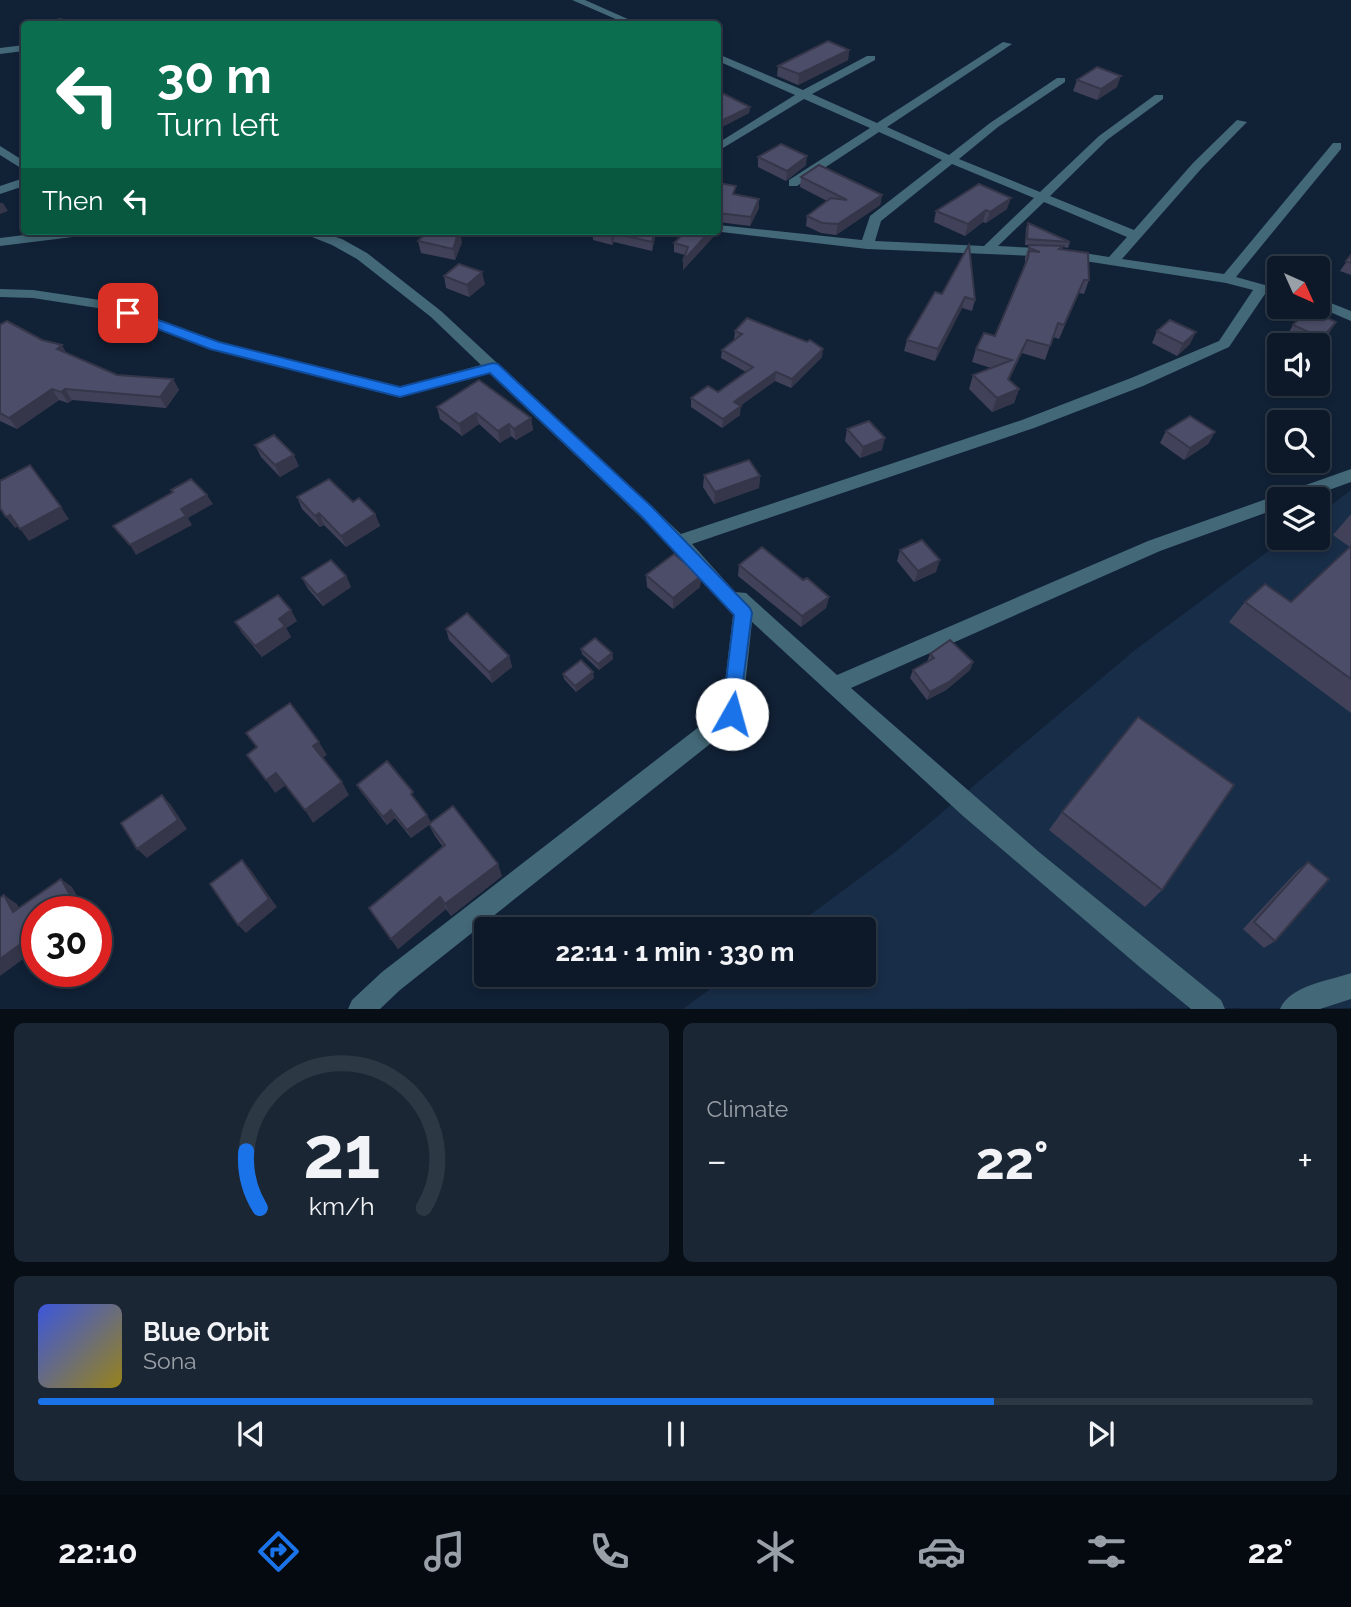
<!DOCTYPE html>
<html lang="en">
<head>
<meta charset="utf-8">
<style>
  body { margin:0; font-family:Raleway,sans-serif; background:#1b2634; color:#f1f3f6; height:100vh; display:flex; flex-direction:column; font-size:26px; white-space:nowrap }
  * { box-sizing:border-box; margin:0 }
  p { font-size:23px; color:#9aa0a8 }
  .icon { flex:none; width:38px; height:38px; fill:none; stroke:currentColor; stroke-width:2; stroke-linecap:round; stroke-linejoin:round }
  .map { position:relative; height:1009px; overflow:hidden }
  .sheet { display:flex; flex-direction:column; gap:14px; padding:14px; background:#070e16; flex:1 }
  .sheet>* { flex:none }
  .guide { position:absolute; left:21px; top:21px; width:700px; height:214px; border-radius:7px; box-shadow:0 4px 10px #0003,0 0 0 2px #2d3845; background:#0b6e4f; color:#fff; overflow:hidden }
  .needle { width:46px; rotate:135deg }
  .buttons { position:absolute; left:1267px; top:256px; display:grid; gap:14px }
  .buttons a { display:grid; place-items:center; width:63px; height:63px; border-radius:7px; background:#0d1928; box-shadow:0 4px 10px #0003,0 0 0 2px #2d3845; font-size:35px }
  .speed { position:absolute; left:21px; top:896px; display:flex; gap:14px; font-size:35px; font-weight:700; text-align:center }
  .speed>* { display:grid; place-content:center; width:91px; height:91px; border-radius:50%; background:#0d1928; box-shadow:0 4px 10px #0003,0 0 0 2px #2d3845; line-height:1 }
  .speed .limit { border:10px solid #d22; background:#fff; color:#111 }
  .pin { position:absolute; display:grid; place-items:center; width:60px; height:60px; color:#fff; margin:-30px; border-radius:14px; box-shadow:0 4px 10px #0006 }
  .me { position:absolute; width:77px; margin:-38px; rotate:7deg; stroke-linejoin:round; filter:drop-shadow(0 0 5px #0008) }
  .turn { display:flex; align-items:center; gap:24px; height:147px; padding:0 21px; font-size:32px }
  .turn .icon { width:91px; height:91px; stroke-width:2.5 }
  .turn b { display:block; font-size:49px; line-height:60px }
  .then { display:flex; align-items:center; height:66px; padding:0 21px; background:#0003; gap:14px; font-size:26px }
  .big { font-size:52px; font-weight:700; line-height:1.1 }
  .sheet .tile { flex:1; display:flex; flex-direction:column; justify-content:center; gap:10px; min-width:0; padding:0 24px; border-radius:10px; background:#1b2634 }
  .sheet .dial { align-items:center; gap:0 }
  .dial svg { height:182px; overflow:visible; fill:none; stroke:#2d3845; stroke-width:7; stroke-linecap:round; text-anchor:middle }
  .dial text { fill:#f1f3f6; stroke:none }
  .song { display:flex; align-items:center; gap:21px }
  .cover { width:84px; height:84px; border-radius:10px; background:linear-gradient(135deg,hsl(230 70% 55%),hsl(50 70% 35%)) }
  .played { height:7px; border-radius:4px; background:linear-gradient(90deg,#1a73e8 75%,#2d3845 75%) }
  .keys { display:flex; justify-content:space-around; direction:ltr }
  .heat { display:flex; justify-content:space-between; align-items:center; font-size:38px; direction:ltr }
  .sheet .tiles { flex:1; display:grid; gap:14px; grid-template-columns:1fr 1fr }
  .tile:last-child { grid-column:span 2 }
  .trip { position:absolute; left:474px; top:917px; width:402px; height:70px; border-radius:7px; background:#0d1928; box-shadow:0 4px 10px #0003,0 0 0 2px #2d3845; font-weight:700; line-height:70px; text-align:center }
  .tabs { display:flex; height:112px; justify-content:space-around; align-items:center; background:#050a10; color:#9aa0a8 }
  .tabs .icon { width:49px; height:49px }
  .tabs .current { color:#1a73e8 }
  .tabs b { font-size:32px; color:#f1f3f6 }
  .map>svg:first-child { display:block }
  .built { fill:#182d47 }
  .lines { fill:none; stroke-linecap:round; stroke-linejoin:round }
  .minor { fill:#436877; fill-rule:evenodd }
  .wall { fill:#414259 }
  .shaded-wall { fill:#353649 }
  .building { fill:#4c4d68; stroke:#353649; stroke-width:2 }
  .route { fill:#1a73e8; stroke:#114b97; stroke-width:2 }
</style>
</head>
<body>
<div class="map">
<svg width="1351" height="1009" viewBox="0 0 1351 1009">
  <rect width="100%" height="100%" fill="#112136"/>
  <!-- built -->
  <path class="built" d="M1351,490v518l-668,1 46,-34h135v-46h-73l104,-77 240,-202 152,-113h31v-22z"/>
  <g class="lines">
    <!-- minor -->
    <g class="minor">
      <path d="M572,0h13l54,24h-12z"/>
      <path d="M1003,42l9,2 -125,83 62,28 41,-32 67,-45h8v4l-67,45 -39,32 81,33 59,-56 56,-41h8v4l-56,41 -57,56 84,34 59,-67 44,-43 10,2 -46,47 -79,90 102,15 109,-131h8v6l-105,128 43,12v8l-14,-3 -36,53 -86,39 -109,42 -342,116 43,48 11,1 91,82 311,-134 203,-72v13l-47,17h-25v9l-119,43 -309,137 188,164 182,148 4,9h-34l-49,-40 -179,-153 -211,-194 -10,92 -3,7 -339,269 -20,19h-32l4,-9 30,-28 340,-263 11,-94 -62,-69 -182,-173 -89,24 -190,-48 -106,-40 -71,-11 -33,-1v-8l33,1 74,11 112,41 181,45 81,-22 -50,-48 -74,-58 -25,-14 -35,-14h20l25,8 25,14 74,58 240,223 341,-114 109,-42 88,-37 34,-51 -27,-7 -167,-26 -192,-8 -154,-18h5v-6l144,15 8,-24 72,-56 -63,-28 -82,54h-8v-6l81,-52 -66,-29 -86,52v-8l77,-48 -77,-34v-7l85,36 64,-34h8v4l-63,34 65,29zM952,164l82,34 -50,48 -109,-5 6,-20zM1044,202l83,35 -18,20 -50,-8 -61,-3z"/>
      <path d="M24,45v6l-24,3v-6z"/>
      <path d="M0,146l24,15v9l-24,-15z"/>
      <path d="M24,178v8l-24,8v-8z"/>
      <path d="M57,231h39l-7,4 -89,11v-8z"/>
      <path d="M1318,298l33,13v10l-35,-15h2z"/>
      <path d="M1351,973v26l-31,10h-40c10,-24 49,-28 71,-36z"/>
    </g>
  </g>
  <!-- wall -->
  <g class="wall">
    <path d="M849,50l-1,10 -50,25 -21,-9 1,-10z"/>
    <path d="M1077,80l40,7 -20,13 -24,-9z"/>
    <path d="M718,91l32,16 -1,6 -27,14 -4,-2z"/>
    <path d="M758,157l48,8 -20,16 -28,-14z"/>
    <path d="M801,177l81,18 -2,10 -44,30 -15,-2 -15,-7 1,-10 20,-15 -27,-14z"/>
    <path d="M718,183l17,12 24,4v9l-9,18 -32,-4z"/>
    <path d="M1007,209l-21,14 -3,-1 -18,14 -31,-14 2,-11z"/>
    <path d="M1028,223l42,19 -2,6 -5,-1 -1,3 27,30 -5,14 -5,-1 -20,46 -6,-2 -8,23 -23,-7 -13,27 10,9 -5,14 -22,9 -23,-23 4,-14 18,-7 -19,-6 4,-13 19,-13 29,-68 1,-6v-4l4,-13h-4l1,-17z"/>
    <path d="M593,231l62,6 -3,14 -38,-9 -2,3 -19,-5z"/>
    <path d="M716,234l-33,36 2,-15 -11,-3v-9z"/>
    <path d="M418,241l44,1 -7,18 -34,-7z"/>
    <path d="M969,245l6,55 -3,11 -10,-3 -27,53 -31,-10 3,-11 35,-46z"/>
    <path d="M1351,255v20l-11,-4z"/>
    <path d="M444,276l41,8 -16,13 -23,-9z"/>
    <path d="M1336,322l-7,11 -11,13v-1h-15l-17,-8 7,-12z"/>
    <path d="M0,325l117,50 56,4 6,11 -13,18 -94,-8 -4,3 -9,-3 -42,29 -17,-8z"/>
    <path d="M735,331l87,26 -31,31 -16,-7 -35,25v9l-18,13 -31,-21v-9l27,-6 28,-20 -25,-14 1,-8 12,-10z"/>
    <path d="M1157,331l33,13 -13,12 -25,-13z"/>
    <path d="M437,407l94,11 2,12 -17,10 -5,-4 -11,7 -21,-19 -17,12 -22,-17z"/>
    <path d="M847,429l35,21 -22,8 -15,-17z"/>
    <path d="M1166,431l49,1 -7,12 -24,16 -24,-17z"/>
    <path d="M255,445l44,21 -19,11 -19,-20z"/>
    <path d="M704,475l56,1 -1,12 -45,16 -11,-17z"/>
    <path d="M297,497l56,5 22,12 5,12 -34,21 -22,-22 -4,2 -18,-18z"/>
    <path d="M1351,514v199l-122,-91 16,-20h46l59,-55 -17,-12z"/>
    <path d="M900,550l36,22 -22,10 -17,-21z"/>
    <path d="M739,565l64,15 26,17 -3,11 -25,19 -63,-51z"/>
    <path d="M646,575l55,1 -1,11 -27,22 -26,-22z"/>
    <path d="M346,576l5,11 -28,19 -15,-17 -6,-11z"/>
    <path d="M297,621l-11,7 5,9 -29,20 -20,-24 -7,-11z"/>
    <path d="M446,629l63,27 3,11 -20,16 -43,-43z"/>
    <path d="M581,649l31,4 1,6 -14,11 -17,-16z"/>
    <path d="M930,654l43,8 -3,8 -24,20 -19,10 -17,-22 3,-8 14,-8z"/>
    <path d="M563,674l31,4 -18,14 -12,-13z"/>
    <path d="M357,785l60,16 14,21 71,54 -51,40 -5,-7 -48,40 -29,-41 74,-61 -8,-11 -6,-11 -18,13 -16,-20 -8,7 -25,-32z"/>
    <path d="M1062,812l100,78 -17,17 -96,-77z"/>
    <path d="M1308,862l-33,79 -11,7 -21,-19 54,-58z"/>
  </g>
  <!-- shaded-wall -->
  <g class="shaded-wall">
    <path d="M849,50l-1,10 -50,25 1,-11z"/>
    <path d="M1121,76l-4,11 -20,13 4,-11z"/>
    <path d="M750,107l-1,6 -27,14 1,-7z"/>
    <path d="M807,156l-1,9 -20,16 1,-10z"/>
    <path d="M882,195l-2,10 -44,30 2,-11z"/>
    <path d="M1011,198l-4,11 -21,14 4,-11z"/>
    <path d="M759,199v9l-9,18 1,-9z"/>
    <path d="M0,203h3l5,8 -8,3z"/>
    <path d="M986,210l-3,12 -18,14 3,-12z"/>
    <path d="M460,231l2,11 -7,18 -2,-11z"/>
    <path d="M654,231l1,6 -3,14v-9z"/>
    <path d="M710,231h6v3l-33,36v-9z"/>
    <path d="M614,233v9l-2,3 -1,-10z"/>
    <path d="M482,272l3,12 -16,13 -2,-12z"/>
    <path d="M965,297l-3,11 -27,53 3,-12z"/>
    <path d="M1336,322l-7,11 -11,13 4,-8z"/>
    <path d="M1196,332l-6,12 -13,12 6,-12z"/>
    <path d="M1027,340l-5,13 -19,39 5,-13z"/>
    <path d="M62,345l6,11 -11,-7z"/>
    <path d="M823,349l-1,8 -31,31 1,-9z"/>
    <path d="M776,372l-1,9 -41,29v-8z"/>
    <path d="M173,379l6,11 -13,18 -6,-11z"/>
    <path d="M52,389l7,11 -42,29 -8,-11z"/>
    <path d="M65,389l7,11 -4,3 -7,-11z"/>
    <path d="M1019,389l-5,14 -22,9 5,-14z"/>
    <path d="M741,406l-1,9 -18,13 1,-9z"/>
    <path d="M476,413l3,11 -17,12 -3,-12z"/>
    <path d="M531,418l2,12 -17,10 -2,-11z"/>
    <path d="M509,424l2,12 -11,7 -2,-12z"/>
    <path d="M1215,432l-7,12 -24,16 6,-12z"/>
    <path d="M885,438l-3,12 -22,8 3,-11z"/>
    <path d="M294,455l5,11 -19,11 -5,-12z"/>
    <path d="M760,476l-1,12 -45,16 1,-12z"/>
    <path d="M207,495l6,9 -25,14 4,7 -56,30 -6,-10 51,-36z"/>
    <path d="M61,507l8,12 -40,22 -9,-12z"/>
    <path d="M319,513l5,12 -4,2 -5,-11z"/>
    <path d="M375,514l5,12 -34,21 -5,-11z"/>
    <path d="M10,515l9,11 -4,2 -9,-11z"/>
    <path d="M940,560l-4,12 -22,10 4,-11z"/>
    <path d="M346,576l5,11 -28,19 -6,-11z"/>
    <path d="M701,576l-1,11 -27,22v-11z"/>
    <path d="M829,597l-3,11 -25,19 1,-11z"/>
    <path d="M291,610l6,11 -11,7 5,9 -29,20 -7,-11 24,-27z"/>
    <path d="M612,653l1,6 -14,11 -1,-6z"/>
    <path d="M509,656l3,11 -20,16 -3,-11z"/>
    <path d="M973,662l-3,8 -24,20 -19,10 3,-8z"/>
    <path d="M593,672l1,6 -18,14 -1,-6z"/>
    <path d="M319,742l8,13 -6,4 -8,-13z"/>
    <path d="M276,773l9,13 -10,7 -9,-13z"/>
    <path d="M342,782l7,13 -36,28 -8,-13z"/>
    <path d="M162,795l9,10 16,24 -40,29 -10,-9z"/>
    <path d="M391,810l4,8 -8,7 -4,-8z"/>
    <path d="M427,815l4,8 -20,15 -4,-8z"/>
    <path d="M242,860l8,9 27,38 -31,26 -8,-8z"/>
    <path d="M498,864l4,12 -51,40 -6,-12z"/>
    <path d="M61,879l11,8 14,25h-6z"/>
    <path d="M4,895l13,9 8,16 -12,-8z"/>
    <path d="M440,897l6,12 -48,40 -7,-10z"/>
    <path d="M96,930l5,8 -5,4z"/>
    <path d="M36,933l1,16 -37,27v-17z"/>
  </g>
  <!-- building -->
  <g class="building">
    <path d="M59,19l12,2v3h-13z"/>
    <path d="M828,41l21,9 -50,24 -21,-8z"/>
    <path d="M1097,67l24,9 -20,13 -24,-9z"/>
    <path d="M718,91l32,16 -27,13 -5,-2z"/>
    <path d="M781,144l26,12 -20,15 -29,-14z"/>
    <path d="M819,165l63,30 -44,29 -16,-1 -15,-7 24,-18 16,2 -46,-23z"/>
    <path d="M718,183l18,3 -3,8 26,5 -8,18 -32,-4 -1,2z"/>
    <path d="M979,184l32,14 -21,14 -4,-2 -18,14 -32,-13z"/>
    <path d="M1028,223l42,19 -43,-3z"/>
    <path d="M428,231h31l-6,18 -35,-8z"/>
    <path d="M594,231h60l-2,11 -38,-9 -3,2z"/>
    <path d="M686,231h24l-27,30 5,-14 -14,-4z"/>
    <path d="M969,245l6,55 -10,-3 -27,52 -31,-9 28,-48 7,2z"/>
    <path d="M1029,245l34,1 -4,3 29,4 1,27h-5l-20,45 -6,-2 -8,23 -23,-6 -19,39 11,10 -22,9 -24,-23 39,-15 -36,-11 8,-16 11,3 33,-78 1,-7 11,1 -11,-4z"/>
    <path d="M1351,255v8l-5,-2z"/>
    <path d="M459,264l23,8 -15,13 -23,-9z"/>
    <path d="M1308,309l28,13 -14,16 -29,-13z"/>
    <path d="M747,318l60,24 3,-2 13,9 -31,30 -16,-7 -42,30 7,4 -18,13 -32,-21 17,-12 10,6 35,-25 -31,-17 20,-16 -7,-3z"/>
    <path d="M1170,320l26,12 -13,12 -26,-13z"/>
    <path d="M7,321l35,19 20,5 -5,4 60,26 56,4 -13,18 -95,-8 -4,3 -9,-3 -43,29 -9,-5v-88z"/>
    <path d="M479,380l52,38 -17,11 -5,-5 -11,7 -22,-18 -17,11 -22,-17z"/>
    <path d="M1190,416l25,16 -25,16 -24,-17z"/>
    <path d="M869,421l16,17 -22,9 -16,-18z"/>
    <path d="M274,435l20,20 -19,10 -20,-20z"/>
    <path d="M749,460l11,16 -45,16 -11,-17z"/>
    <path d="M30,465l31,42 -41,22 -10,-14 -4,2 -6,-9v-27z"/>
    <path d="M191,479l16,16 -26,14 5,7 -56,29 -17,-19 60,-34 -2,-2z"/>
    <path d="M329,479l24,23 6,-4 16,16 -34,22 -22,-23 -4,3 -18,-19z"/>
    <path d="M1298,496h5l5,3h-14z"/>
    <path d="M922,540l18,20 -22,11 -18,-21z"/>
    <path d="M1351,546v133l-106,-77 20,-18 26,18z"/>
    <path d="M762,547l41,33 4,-2 22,19 -27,19 -63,-51z"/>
    <path d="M674,554l27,22 -28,22 -27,-23z"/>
    <path d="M331,560l15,16 -29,19 -15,-17z"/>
    <path d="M278,595l13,15 -12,9 6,7 -30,20 -20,-24z"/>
    <path d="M467,613l42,43 -20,16 -43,-43z"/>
    <path d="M595,638l17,15 -14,11 -17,-15z"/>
    <path d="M950,640l23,22 -24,20 -19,10 -17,-22 21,-12 -4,-4z"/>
    <path d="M581,660l12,12 -18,14 -12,-12z"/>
    <path d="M290,703l29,39 -6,4 29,36 -37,28 -29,-37 -10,7 -19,-25 10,-8 -11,-14z"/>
    <path d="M1138,717l96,68 -72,105 -100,-78z"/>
    <path d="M387,761l26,31 -2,2 16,21 -20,15 -16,-20 -8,7 -26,-32z"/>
    <path d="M162,795l16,25 -41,29 -16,-26z"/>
    <path d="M453,806l45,58 -53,40 -5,-7 -49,42 -22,-31 76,-63 -16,-21z"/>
    <path d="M242,860l27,39 -31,26 -28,-41z"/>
    <path d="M1308,862l21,17 -54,62 -21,-19z"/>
    <path d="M61,879l19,33h-43v23l-1,-2 -36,26v-61l4,-3 9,17z"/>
  </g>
  <!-- route -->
  <path class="route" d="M128,309l91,33 181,45 93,-24 5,1 154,143 98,101 2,5 -14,107 -6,3 -7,-3 -3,-6 12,-99 -93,-99 -151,-143 -90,24 -190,-48 -86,-33v-6z"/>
</svg>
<div class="buttons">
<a><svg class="needle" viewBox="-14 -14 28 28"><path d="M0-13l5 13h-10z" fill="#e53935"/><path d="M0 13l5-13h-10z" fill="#9aa0a8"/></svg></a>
<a><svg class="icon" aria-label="sound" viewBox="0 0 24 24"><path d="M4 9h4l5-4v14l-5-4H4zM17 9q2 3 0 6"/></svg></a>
<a><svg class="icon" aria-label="search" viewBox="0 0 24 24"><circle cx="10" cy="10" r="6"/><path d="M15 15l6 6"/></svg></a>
<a><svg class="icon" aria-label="layers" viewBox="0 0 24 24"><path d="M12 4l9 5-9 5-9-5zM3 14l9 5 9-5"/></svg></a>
</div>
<div class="speed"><div class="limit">30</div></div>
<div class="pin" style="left:128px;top:313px;background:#d93025"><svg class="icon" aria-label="arrive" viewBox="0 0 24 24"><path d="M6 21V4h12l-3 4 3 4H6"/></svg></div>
<svg class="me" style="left:732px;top:714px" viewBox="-20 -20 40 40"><circle r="19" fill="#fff"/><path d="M0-13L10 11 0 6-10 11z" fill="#1a73e8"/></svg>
<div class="trip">22:11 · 1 min · 330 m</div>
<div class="guide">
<div class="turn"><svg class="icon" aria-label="left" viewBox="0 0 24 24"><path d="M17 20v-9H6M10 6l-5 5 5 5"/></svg><div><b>30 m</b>Turn left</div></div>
<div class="then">Then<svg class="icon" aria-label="left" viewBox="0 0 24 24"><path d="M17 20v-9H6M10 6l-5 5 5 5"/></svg></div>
</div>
</div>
<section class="sheet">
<div class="tiles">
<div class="tile dial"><svg viewBox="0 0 100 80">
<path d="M14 69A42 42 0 1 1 86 69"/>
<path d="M14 69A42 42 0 0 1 8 44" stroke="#1a73e8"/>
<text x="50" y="56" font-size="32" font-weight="700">21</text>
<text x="50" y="72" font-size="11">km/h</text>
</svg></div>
<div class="tile"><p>Climate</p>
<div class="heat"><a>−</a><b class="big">22°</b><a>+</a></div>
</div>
<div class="tile">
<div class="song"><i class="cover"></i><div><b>Blue Orbit</b><p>Sona</p></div></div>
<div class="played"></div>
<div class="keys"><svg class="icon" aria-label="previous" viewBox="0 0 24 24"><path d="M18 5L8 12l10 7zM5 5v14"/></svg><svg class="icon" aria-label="pause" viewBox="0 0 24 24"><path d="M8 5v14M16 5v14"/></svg><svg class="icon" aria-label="next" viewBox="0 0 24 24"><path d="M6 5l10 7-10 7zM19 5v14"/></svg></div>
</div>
</div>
</section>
<nav class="tabs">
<b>22:10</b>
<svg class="icon current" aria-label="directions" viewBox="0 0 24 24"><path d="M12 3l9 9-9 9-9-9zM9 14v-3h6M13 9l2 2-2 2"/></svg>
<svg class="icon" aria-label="music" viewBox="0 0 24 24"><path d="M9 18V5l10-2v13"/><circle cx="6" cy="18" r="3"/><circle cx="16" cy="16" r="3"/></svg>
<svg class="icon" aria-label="phone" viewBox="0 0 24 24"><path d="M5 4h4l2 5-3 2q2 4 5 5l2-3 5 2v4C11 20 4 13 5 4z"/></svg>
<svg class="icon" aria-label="climate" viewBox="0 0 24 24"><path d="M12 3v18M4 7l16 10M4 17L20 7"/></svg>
<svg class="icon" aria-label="car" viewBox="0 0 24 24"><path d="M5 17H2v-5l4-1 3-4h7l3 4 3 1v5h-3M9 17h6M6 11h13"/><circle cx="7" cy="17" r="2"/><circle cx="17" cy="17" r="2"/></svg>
<svg class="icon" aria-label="filters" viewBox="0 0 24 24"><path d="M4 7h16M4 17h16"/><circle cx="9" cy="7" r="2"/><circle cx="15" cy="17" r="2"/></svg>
<b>22°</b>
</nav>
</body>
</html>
